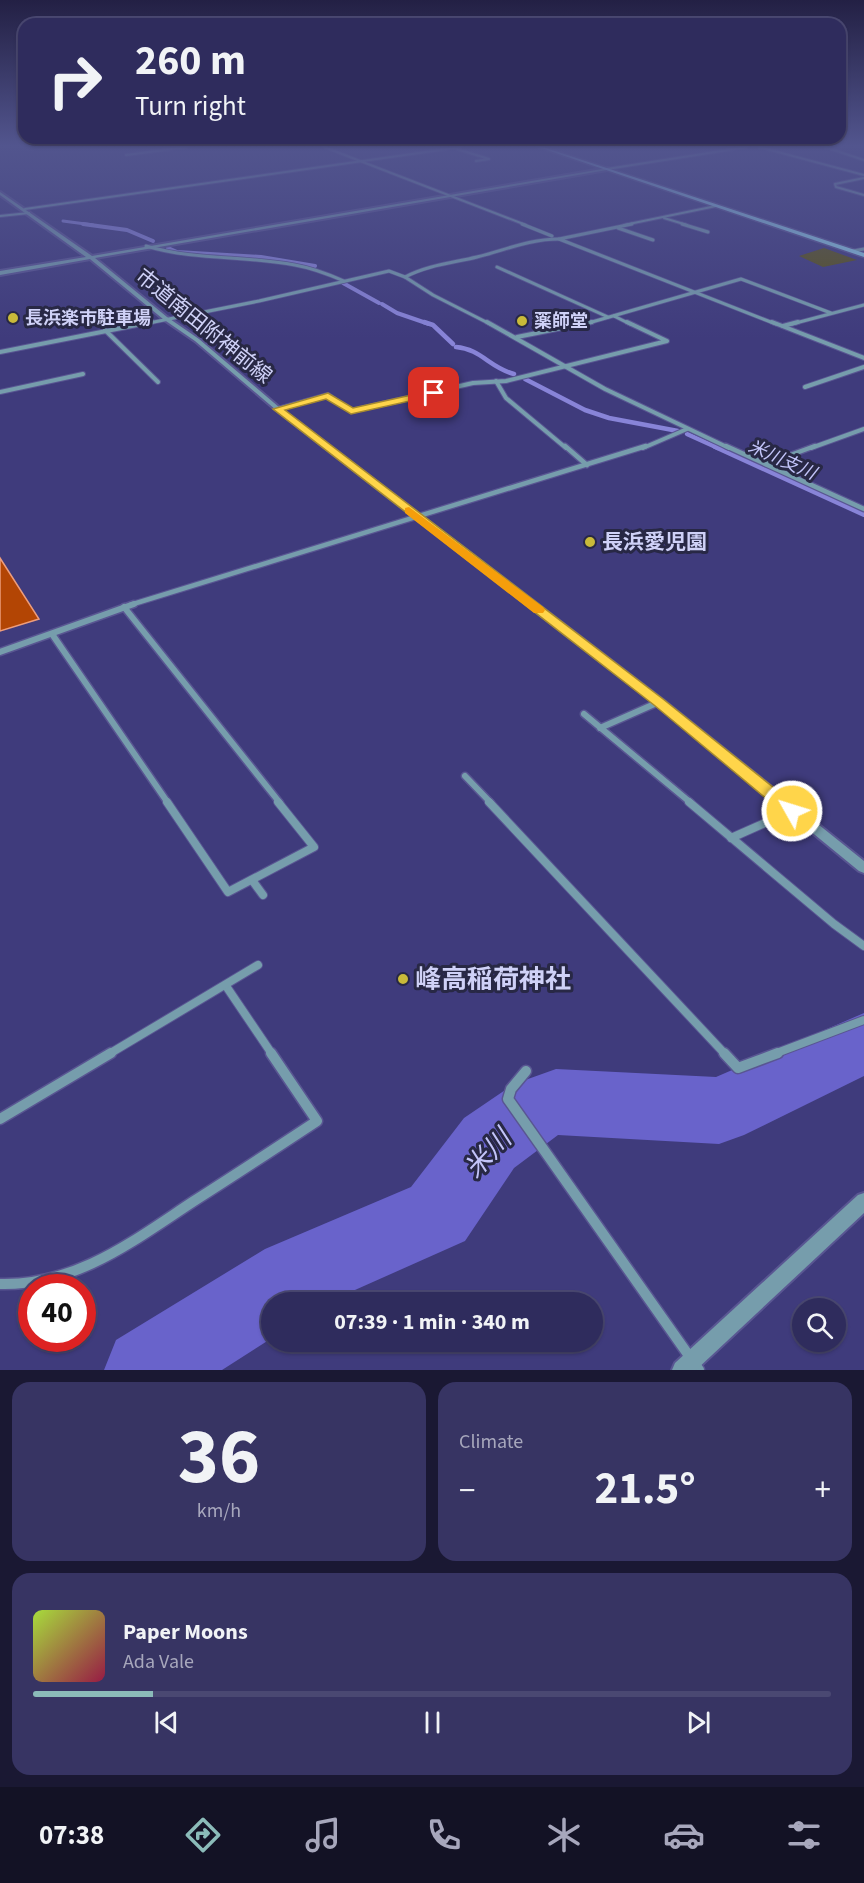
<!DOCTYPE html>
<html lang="en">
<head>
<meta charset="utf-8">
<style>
  body { margin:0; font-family:"Source Sans 3","Noto Sans JP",sans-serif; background:#373463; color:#f1f3f6; height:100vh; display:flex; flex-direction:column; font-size:22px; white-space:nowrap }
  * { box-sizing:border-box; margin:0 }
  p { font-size:20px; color:#a7a7bc }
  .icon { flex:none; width:33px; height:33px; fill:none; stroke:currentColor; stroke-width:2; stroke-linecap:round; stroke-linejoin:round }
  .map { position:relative; height:1370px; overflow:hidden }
  .sheet { display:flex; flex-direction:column; gap:12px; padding:12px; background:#1a1833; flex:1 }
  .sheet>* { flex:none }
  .guide { position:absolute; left:18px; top:18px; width:828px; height:126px; border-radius:18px; box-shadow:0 2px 4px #0004,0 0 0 2px #4a4872; background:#2f2c5d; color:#f1f3f6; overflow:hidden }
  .fabs { position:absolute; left:792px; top:1298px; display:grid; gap:12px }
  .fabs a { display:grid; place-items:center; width:54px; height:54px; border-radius:50%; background:#2f2c5d; box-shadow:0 2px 4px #0004,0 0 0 2px #4a4872; font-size:30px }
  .speed { position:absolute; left:18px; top:1274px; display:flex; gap:12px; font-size:30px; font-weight:700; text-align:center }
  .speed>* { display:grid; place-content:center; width:78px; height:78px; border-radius:50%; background:#2f2c5d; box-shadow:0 2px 4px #0004,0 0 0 2px #4a4872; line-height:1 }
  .speed .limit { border:9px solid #d22; background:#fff; color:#111 }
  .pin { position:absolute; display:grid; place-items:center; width:51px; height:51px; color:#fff; margin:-26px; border-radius:12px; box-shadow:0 3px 9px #0006 }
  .me { position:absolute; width:66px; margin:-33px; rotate:309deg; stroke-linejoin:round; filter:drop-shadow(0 0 4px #0008) }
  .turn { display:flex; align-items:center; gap:21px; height:126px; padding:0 18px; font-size:27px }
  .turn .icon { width:78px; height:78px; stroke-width:2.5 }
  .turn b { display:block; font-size:42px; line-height:51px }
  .big { font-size:45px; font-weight:700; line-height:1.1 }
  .sheet .widget { flex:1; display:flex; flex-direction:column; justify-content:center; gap:9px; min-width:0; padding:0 21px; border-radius:18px; background:#373463 }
  .sheet .dial { align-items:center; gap:0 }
  .dial b { font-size:78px; line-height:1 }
  .song { display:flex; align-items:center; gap:18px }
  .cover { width:72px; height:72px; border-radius:9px; background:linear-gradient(135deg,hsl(80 70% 55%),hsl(340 70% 35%)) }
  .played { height:6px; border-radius:3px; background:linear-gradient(90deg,#8bbbb9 15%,#4a4872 15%) }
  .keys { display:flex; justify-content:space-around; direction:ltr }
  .heat { display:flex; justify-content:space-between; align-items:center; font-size:33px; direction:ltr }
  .sheet .tiles { flex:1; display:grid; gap:12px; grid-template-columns:1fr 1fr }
  .widget:last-child { grid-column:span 2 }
  .trip { position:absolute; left:261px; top:1292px; width:342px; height:60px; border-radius:30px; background:#2f2c5d; box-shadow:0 2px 4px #0004,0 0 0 2px #4a4872; font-weight:700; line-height:60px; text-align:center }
  .menu { display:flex; height:96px; justify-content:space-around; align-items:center; background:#131225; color:#a7a7bc }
  .menu .icon { width:42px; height:42px }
  .menu .active { color:#8bbbb9 }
  .menu b { font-size:27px; color:#f1f3f6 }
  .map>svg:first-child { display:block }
  .green { fill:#595214 }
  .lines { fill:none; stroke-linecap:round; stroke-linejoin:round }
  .stream-far3 { stroke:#8884d8; stroke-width:3 }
  .stream-far2 { stroke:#8884d8; stroke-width:4 }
  .stream-far1 { stroke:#8884d8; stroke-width:4.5 }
  .stream { stroke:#8884d8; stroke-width:6 }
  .river { fill:#6963cb; fill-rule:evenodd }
  .building { fill:#b34504; stroke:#ed9d7c; stroke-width:1.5 }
  .minor-far6-casing { stroke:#595692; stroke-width:4 }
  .minor-far5-casing { stroke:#595692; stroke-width:4.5 }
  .minor-far4-casing { stroke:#595692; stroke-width:6 }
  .minor-far3-casing { stroke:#595692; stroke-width:7 }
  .minor-far2-casing { stroke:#595692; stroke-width:9 }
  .minor-far1-casing { stroke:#595692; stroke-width:10 }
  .minor-casing { stroke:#595692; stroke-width:13 }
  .tertiary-casing { stroke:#595692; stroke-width:4 }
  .secondary-casing { stroke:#595692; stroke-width:3 }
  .minor-far6 { stroke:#769dac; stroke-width:2 }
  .minor-far5 { stroke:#769dac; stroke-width:3 }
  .minor-far4 { stroke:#769dac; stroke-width:4 }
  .minor-far3 { stroke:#769dac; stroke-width:4.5 }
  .minor-far2 { stroke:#769dac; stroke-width:6 }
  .minor-far1 { stroke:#769dac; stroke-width:8 }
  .minor { stroke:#769dac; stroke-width:10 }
  .tertiary { fill:#769dac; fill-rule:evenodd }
  .secondary { fill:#8ecee5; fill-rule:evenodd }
  .route { fill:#ffd54a; stroke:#a68a30; stroke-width:1.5 }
  .slow { fill:#f59e0b }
  .poi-dot { fill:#c9ba3a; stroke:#282845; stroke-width:2 }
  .labels { text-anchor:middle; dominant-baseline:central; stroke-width:6; stroke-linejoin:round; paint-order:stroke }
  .far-poi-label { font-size:18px; font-weight:bold; fill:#cfd1f7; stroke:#282845; text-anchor:start }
  .far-water-label { font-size:18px; font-style:italic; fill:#c2c4f9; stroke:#282845 }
  .street-label { font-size:21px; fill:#cfd1f7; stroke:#282845 }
  .poi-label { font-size:21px; font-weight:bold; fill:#cfd1f7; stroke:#282845; text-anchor:start }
  .near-poi-label { font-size:26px; font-weight:bold; fill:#cfd1f7; stroke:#282845; text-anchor:start }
  .near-water-label { font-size:27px; font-style:italic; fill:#c2c4f9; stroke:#282845 }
</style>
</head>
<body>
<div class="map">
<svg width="864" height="1370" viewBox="0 0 864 1370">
  <rect width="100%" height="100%" fill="#3f3b7c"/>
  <!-- green -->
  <path class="green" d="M824,248l33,12 -34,7 -24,-11z"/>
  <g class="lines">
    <!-- stream-far3 -->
    <path class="stream-far3" d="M63,221l30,4"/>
    <!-- stream-far2 -->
    <g class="stream-far2">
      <path d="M83,224l44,6 26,11"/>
      <path d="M168,248l9,4 84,5 54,9"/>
      <path d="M343,283l36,20"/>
      <path d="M382,304l15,9 32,11"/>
    </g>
    <!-- stream-far1 -->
    <g class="stream-far1">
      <path d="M424,322l9,3 20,19"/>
      <path d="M456,347c25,2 34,21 58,27"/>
      <path d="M525,379l60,31 24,8 69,13"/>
      <path d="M687,434l31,14"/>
    </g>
    <!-- stream -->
    <path class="stream" d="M715,446l149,68"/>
    <!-- river -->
    <path class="river" d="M864,1013v63l-120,59 -25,9 -161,-9 -44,33 -49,73 -137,61h-56v36l-50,32h-118l12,-30 149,-91 146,-62 53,-69 50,-34 42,-15 160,8z"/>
  </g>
  <!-- building -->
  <path class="building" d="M0,558l39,61 -39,12z"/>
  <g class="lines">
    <defs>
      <g id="minor-far6">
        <path d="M324,147l202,78"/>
        <path d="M759,147l105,28"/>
        <path d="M825,147l39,13"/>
        <path d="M457,149l32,10 -13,2"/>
        <path d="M126,155l61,-8"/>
        <path d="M607,169l140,-22"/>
        <path d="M864,178l-29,6 1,3 28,8"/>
        <path d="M25,209l436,-62"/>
        <path d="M0,216l29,-3"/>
        <path d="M664,218l23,7"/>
        <path d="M624,225l92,-19"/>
      </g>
      <g id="minor-far5">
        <path d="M522,224l30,12"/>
        <path d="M632,224l-73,15 217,85"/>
        <path d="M682,224l26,8"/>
        <path d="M618,228l35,12"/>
        <path d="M146,246c51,15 98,9 149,19 17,3 33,9 49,16"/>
        <path d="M853,251l11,-2"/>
        <path d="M497,267l111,50"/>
        <path d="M614,316l16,8"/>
        <path d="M144,324l115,-23 130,-30 16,6"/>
        <path d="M490,324l-57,-29 -28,-18c23,-12 47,-14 72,-20 28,-7 53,-18 82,-18"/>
        <path d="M585,324l156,-45 90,34"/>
        <path d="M792,324l72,-19"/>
      </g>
      <g id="minor-far4">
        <path d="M487,322l118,67 124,59"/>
        <path d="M772,322l92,36"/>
        <path d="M783,326l15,-4"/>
        <path d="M105,330l53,52"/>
        <path d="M517,337l75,-15"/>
        <path d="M0,352l152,-30"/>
        <path d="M496,381l10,17 60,50"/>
        <path d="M805,387l59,-20"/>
        <path d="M0,392l83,-18"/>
        <path d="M278,409l50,-14 23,16 122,-28 33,-2 161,-40 -40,-19"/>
        <path d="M643,448l44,-19"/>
        <path d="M811,448l53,-19"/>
      </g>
      <g id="minor-far3">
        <path d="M565,446l22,19"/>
        <path d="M726,446l138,63"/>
        <path d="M766,464l49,-18"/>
        <path d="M130,605l516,-159"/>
      </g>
      <g id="minor-far2">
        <path d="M124,607l156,196"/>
        <path d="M52,634l116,169"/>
        <path d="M0,652l134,-48"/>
        <path d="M584,714l107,89"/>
        <path d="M600,728l59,-26"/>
        <path d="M465,776l26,27"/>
      </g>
      <g id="minor-far1">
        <path d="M167,802l61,90 86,-45 -36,-45"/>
        <path d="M489,802l236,252"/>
        <path d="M689,802l145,122 30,22"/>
        <path d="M731,838l61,-27"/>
        <path d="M252,880l11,15"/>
        <path d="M226,986l46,68"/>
        <path d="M109,1054l149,-89"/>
        <path d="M774,1054l90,-34"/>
      </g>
      <g id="minor">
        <path d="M724,1053l14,15 40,-15"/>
        <path d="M526,1071l-15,18 -3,10 191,271"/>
        <path d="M0,1119l111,-66"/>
        <path d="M0,1284c76,2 133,-43 194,-83 41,-26 82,-53 123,-80l-46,-68"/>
      </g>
      <g id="tertiary">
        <path d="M608,168l-1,2 -512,88 72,59 32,22 81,69 383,292 201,161v12l-5,-2 -204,-167 -379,-294 -81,-69 -32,-22 -73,-60 -90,16v-4l86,-14 -86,-62v-3l92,64z"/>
        <path d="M864,1193v20l-168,157h-24l3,-7 183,-168z"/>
      </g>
      <path id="secondary" d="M538,147h5l321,106v4z"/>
    </defs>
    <!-- minor-far6 casing -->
    <use href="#minor-far6" class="minor-far6-casing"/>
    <!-- minor-far5 casing -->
    <use href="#minor-far5" class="minor-far5-casing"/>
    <!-- minor-far4 casing -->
    <use href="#minor-far4" class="minor-far4-casing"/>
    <!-- minor-far3 casing -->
    <use href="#minor-far3" class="minor-far3-casing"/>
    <!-- minor-far2 casing -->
    <use href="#minor-far2" class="minor-far2-casing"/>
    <!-- minor-far1 casing -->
    <use href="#minor-far1" class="minor-far1-casing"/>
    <!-- minor casing -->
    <use href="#minor" class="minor-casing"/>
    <!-- tertiary casing -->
    <use href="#tertiary" class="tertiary-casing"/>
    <!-- secondary casing -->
    <use href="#secondary" class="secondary-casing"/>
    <!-- minor-far6 -->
    <use href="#minor-far6" class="minor-far6"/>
    <!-- minor-far5 -->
    <use href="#minor-far5" class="minor-far5"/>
    <!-- minor-far4 -->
    <use href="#minor-far4" class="minor-far4"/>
    <!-- minor-far3 -->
    <use href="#minor-far3" class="minor-far3"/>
    <!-- minor-far2 -->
    <use href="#minor-far2" class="minor-far2"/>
    <!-- minor-far1 -->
    <use href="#minor-far1" class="minor-far1"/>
    <!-- minor -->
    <use href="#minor" class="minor"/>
    <!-- tertiary -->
    <use href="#tertiary" class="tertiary"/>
    <!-- secondary -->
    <use href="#secondary" class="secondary"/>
  </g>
  <!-- sky -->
  <linearGradient id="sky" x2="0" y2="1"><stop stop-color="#232044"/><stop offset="0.43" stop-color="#52558e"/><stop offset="1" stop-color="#52558e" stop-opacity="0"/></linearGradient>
  <rect width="864" height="338" fill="url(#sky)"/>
  <!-- route -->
  <path class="route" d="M434,390l3,1v4l-86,19 -25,-15 -41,11 378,289 135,108 2,4 -2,4h-12l-132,-110 -381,-296 55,-16 25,15z"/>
  <!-- slow -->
  <path class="slow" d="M409,507l134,100 2,3 -2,3h-9l-129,-100v-5z"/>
  <!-- markers -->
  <g class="poi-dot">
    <circle cx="13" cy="318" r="6"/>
    <circle cx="522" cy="321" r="6"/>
    <circle cx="590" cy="542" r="6"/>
    <circle cx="403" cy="979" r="6"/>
  </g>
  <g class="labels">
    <!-- far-poi labels -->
    <g class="far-poi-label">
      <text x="25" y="318">長浜楽市駐車場</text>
      <text x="534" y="321">薬師堂</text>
    </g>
    <!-- far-water labels -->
    <g class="far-water-label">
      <text transform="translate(782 460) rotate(24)">米川支川</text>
    </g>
    <!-- street labels -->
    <g class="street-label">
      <text transform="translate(204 326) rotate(39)">市道南田附神前線</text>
    </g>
    <!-- poi labels -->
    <g class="poi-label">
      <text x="602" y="542">長浜愛児園</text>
    </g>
    <!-- near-poi labels -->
    <g class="near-poi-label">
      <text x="415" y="979">峰高稲荷神社</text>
    </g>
    <!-- near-water labels -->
    <g class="near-water-label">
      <text transform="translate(488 1154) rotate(-47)">米川</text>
    </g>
  </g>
</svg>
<div class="fabs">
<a><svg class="icon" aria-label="search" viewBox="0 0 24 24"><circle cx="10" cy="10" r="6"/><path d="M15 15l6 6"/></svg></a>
</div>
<div class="speed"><div class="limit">40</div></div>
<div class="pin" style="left:434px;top:393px;background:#d93025"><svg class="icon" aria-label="arrive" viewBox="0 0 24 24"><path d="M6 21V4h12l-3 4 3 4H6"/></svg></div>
<svg class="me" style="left:792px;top:811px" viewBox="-20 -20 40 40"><circle r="17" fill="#ffd54a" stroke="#fff" stroke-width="3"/><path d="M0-11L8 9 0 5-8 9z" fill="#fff"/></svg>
<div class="trip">07:39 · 1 min · 340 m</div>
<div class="guide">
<div class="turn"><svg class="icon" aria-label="right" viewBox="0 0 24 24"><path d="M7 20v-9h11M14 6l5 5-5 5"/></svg><div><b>260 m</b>Turn right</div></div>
</div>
</div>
<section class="sheet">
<div class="tiles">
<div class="widget dial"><b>36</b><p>km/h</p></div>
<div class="widget"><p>Climate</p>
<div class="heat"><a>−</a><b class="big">21.5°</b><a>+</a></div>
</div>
<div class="widget">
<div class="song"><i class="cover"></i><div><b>Paper Moons</b><p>Ada Vale</p></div></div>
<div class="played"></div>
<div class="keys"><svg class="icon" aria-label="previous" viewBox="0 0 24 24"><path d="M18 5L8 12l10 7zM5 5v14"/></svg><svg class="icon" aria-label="pause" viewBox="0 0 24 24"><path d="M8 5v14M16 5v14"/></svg><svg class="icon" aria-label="next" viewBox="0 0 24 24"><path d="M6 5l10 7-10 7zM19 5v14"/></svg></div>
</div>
</div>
</section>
<nav class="menu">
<b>07:38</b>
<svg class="icon active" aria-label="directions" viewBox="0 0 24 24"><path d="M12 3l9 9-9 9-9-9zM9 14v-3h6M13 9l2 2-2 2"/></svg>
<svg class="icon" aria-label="music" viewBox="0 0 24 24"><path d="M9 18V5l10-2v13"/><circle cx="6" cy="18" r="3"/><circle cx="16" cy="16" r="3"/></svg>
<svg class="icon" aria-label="phone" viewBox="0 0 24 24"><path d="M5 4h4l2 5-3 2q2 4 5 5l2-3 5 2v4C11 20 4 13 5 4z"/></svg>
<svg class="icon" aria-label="climate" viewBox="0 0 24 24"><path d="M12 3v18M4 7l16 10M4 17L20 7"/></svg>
<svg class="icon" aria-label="car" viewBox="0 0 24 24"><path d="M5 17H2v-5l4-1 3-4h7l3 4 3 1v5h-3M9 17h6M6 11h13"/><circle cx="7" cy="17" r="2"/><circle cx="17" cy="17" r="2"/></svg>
<svg class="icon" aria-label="filters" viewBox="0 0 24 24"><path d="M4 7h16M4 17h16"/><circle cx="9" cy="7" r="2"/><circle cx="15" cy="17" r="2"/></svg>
</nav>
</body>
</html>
